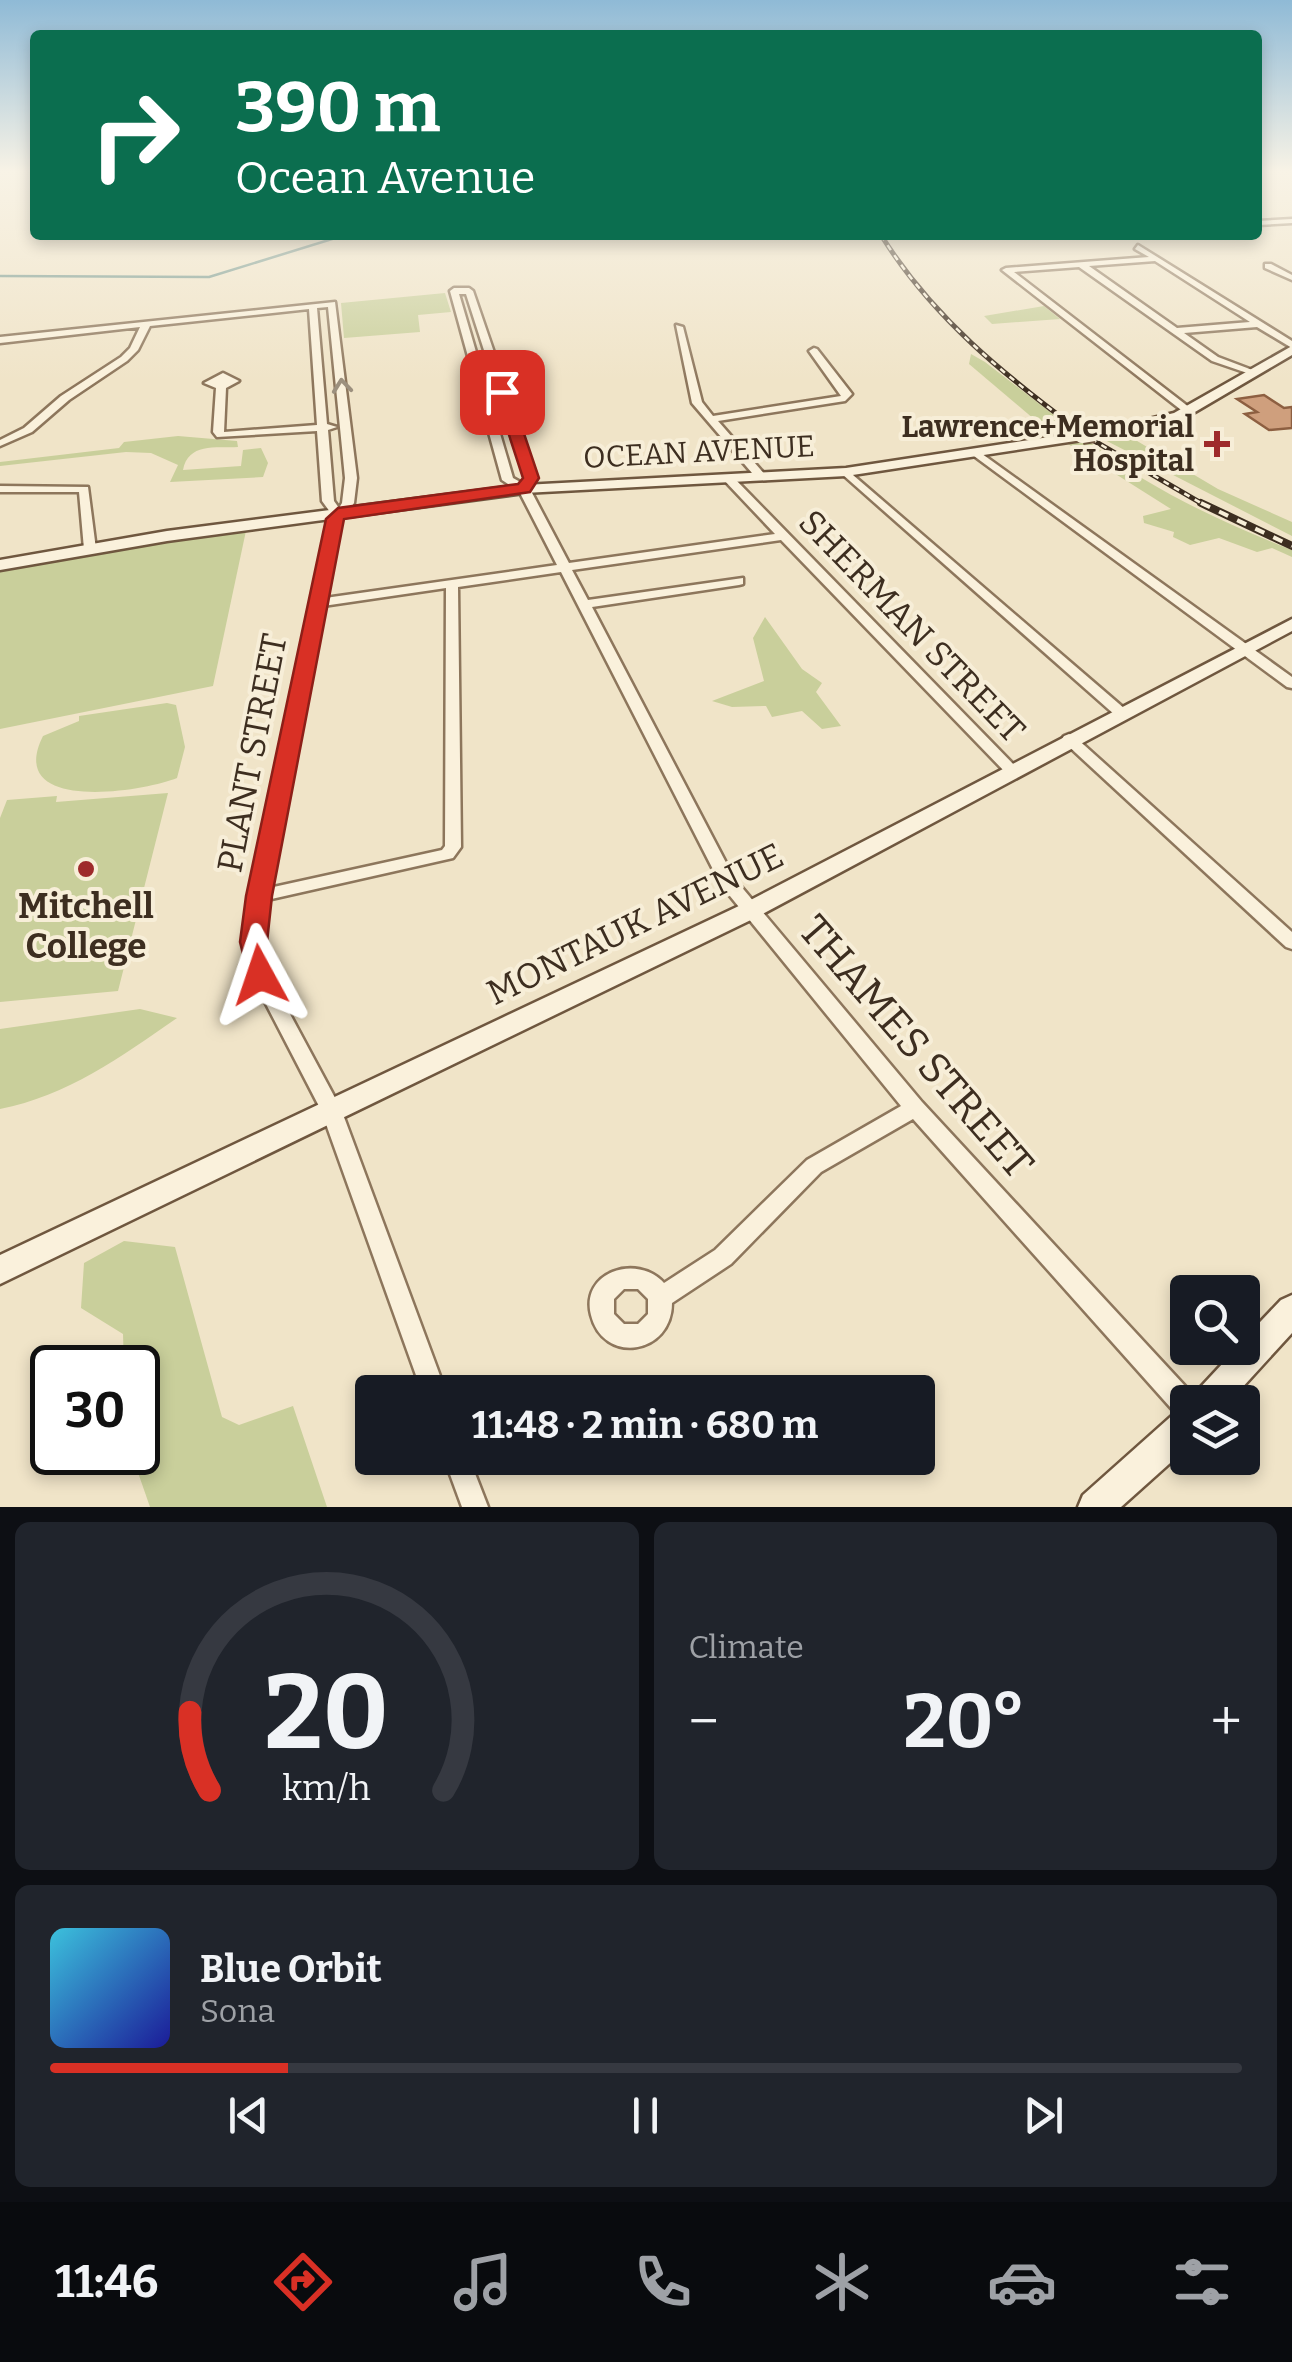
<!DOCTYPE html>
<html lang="en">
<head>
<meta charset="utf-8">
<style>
  body { margin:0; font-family:Bitter,serif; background:#20242c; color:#f1f3f6; height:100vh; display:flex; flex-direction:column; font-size:38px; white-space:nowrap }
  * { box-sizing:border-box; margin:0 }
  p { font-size:32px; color:#9ea1a6 }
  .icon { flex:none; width:55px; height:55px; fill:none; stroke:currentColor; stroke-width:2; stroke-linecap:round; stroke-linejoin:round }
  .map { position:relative; height:1507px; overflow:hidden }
  .drawer { display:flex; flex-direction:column; gap:15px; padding:15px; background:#0d0f14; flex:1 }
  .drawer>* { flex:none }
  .banner { position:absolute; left:30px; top:30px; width:1232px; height:210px; border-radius:10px; box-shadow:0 5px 15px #0003; background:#0b6e4f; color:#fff; overflow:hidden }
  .fabs { position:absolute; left:1170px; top:1275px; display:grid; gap:20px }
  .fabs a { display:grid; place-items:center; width:90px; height:90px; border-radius:10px; background:#171b24; box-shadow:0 5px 15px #0003; font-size:50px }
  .speed { position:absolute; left:30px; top:1345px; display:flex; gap:20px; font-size:50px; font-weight:700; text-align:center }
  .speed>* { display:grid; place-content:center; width:130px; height:130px; border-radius:50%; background:#171b24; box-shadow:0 5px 15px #0003; line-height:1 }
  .speed .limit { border:5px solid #111; border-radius:15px; background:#fff; color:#111 }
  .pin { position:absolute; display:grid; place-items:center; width:85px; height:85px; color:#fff; margin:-42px; border-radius:20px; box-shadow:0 5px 15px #0006 }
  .me { position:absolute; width:110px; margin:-55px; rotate:355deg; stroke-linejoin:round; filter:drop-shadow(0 0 8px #0008) }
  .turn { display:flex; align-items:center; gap:35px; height:210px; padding:0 40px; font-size:45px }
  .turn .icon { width:130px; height:130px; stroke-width:2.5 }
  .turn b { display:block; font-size:70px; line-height:85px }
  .big { font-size:75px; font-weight:700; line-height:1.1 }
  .drawer .widget { flex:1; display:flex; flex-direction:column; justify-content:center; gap:15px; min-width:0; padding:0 35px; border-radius:15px; background:#20242c }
  .drawer .dial { align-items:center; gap:0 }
  .dial svg { height:260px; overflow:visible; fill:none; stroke:#363941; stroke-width:7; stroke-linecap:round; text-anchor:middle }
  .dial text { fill:#f1f3f6; stroke:none }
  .song { display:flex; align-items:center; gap:30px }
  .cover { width:120px; height:120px; border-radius:15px; background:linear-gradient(135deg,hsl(190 70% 55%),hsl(240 70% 35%)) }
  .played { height:10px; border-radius:5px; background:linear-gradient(90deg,#d93025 20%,#363941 20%) }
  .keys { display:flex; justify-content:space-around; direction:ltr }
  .heat { display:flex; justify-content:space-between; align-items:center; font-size:55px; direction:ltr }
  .drawer .tiles { flex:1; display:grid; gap:15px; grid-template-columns:1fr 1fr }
  .widget:last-child { grid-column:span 2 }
  .trip { position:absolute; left:355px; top:1375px; width:580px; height:100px; border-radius:10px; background:#171b24; box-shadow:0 5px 15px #0003; font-weight:700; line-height:100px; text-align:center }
  .dock { display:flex; height:160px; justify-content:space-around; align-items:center; background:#090b0e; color:#9ea1a6 }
  .dock .icon { width:70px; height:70px }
  .dock .active { color:#d93025 }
  .dock b { font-size:45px; color:#f1f3f6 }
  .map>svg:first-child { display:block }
  .green { fill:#c9cf9b }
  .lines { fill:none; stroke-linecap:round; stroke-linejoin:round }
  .stream { stroke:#6f938a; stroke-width:2.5 }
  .building { fill:#cf9f7d; stroke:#8d5f41; stroke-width:2.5 }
  .street-casing { stroke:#8d765c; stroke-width:5 }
  .secondary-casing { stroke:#6f573f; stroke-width:5 }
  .street { fill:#faf1dc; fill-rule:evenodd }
  .secondary { fill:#faf1dc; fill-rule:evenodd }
  .rail-far1-casing { stroke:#3d2e20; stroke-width:5 }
  .rail-casing { stroke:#3d2e20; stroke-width:8 }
  .rail-far1 { stroke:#f7eed8; stroke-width:2.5; stroke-dasharray:6; stroke-linecap:butt }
  .rail { stroke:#f7eed8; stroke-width:4; stroke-dasharray:10; stroke-linecap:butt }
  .secondary-bridge-casing { stroke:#6f573f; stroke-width:18; stroke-linecap:butt }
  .secondary-bridge { stroke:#faf1dc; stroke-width:14 }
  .oneway { stroke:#9c907e }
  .route { fill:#d93025; stroke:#8d1f18; stroke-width:2.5 }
  .poi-dot { fill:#9e2a2b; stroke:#f7eed8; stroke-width:4 }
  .labels { text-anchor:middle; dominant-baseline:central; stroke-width:8; stroke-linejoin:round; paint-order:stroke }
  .far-poi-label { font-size:30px; font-weight:bold; fill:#3d2e20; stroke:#f7eed8; text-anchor:end }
  .far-street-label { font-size:30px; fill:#3d2e20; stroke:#f7eed8 }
  .street-label { font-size:35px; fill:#3d2e20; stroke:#f7eed8 }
  .poi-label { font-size:35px; font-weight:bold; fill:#3d2e20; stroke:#f7eed8 }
  .near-street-label { font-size:42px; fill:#3d2e20; stroke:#f7eed8 }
</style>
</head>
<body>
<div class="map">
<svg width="1292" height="1507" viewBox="0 0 1292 1507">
  <rect width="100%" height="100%" fill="#f0e4c8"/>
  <!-- green -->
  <g class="green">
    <path d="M445,293l6,19 -33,3 2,17 -76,6 -3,-35z"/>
    <path d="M1044,306l16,13 -68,5 -8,-8z"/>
    <path d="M971,354l14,8 91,70 -28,-1 -79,-67z"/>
    <path d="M1127,435l91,54 74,33v14l-191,-98z"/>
    <path d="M178,436l59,5 1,6c-23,1 -50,-4 -55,23l58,-4 2,-16 18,-2 7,15 -5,14 -93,5 8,-17 -27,-12 -25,-1 -126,14v-4l119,-14 5,-6z"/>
    <path d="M1088,441c60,47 133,81 204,109v7l-20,-9 -15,4 -38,-14 -29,7 -17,-8 1,-5 -30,-9 -1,-7 28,-7 -103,-65z"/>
    <path d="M247,526l-34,160 -213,43v-164z"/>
    <path d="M765,617l37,52 20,14 -6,9 25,34 -19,3 -20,-18 -30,6 -6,-11 -34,1 -20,-6 52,-20 -11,-43z"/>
    <path d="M167,703l9,2 9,42 -8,31c-34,14 -173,36 -134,-42l36,-15v-5z"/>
    <path d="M168,793l-50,198 -118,11v-184l7,-18 50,-4 -1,6z"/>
    <path d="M140,1009l37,9c-56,39 -110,78 -177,91v-80z"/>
    <path d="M124,1241l51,6 47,170 17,8 54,-19 34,101h-177l-15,-43 -17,-11 20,-1v-84l-14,-1 -1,-33 -42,-26 3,-45z"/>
  </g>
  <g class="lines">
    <!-- stream -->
    <path class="stream" d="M0,276l209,1 136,-42"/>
  </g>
  <!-- building -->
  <path class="building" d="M1264,395l20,13 8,-1v21l-23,2 -24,-16 12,-2 -20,-13z"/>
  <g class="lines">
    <defs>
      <g id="street">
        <path d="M1292,219v4l-34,2v-4z"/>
        <path d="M1138,245l154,96v7l-35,-21 -73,6 34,24 37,14 -5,3 -38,-13 -133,-94 -65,5 180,139 -9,2 -183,-143 4,-2 143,-11 -14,-8zM1155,261l95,61 -73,6 -88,-62z"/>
        <path d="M1265,264h6l21,11v5l-27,-12z"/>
        <path d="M469,288l4,3 64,187 -7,11 39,74 206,-29 -52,-55 2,-2h8l286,293 -8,5 -5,-2 -225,-233 -209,30 16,30 155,-22v6l-4,1 -147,22 142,271 188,224 275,297 1,3h-10v18l-9,-3 -266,-298 -92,53 -90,92 -59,39c0,52 -69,62 -81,12 -11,-43 46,-62 73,-32l51,-33 92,-90 94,-54 -180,-221 -160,-313 -103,15 3,260 -8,11 -186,42 -4,42 6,33 72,134 105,283h-24l-101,-282 -70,-135 -6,-33 5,-46 77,-372 6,-8 -11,-15 -5,-70 -100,6 -4,-5 3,-44 -12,-5 19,-10 16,8 -13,7 -2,44 93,-7 -8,-116 -159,17 -12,24 -11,11 -58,39 -37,32 -32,14v-6l24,-12 37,-32 60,-39 9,-9 10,-21 -140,16v-6l335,-35 22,176 -3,25 -15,21 -14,74 232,-33 -38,-74 -17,-11 -52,-189 4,-3zM459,294h7l59,184 -3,5 -9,-5zM328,307l17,171 -3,25 -3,5 -5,-7 -6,-71 9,-3 -10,-3 -10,-116zM446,588l-1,258 -3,4 -173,38 54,-282zM624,1289h14l10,10v15l-10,10h-14l-10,-10v-15z"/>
        <path d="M676,325l7,2 19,75 11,14 128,-20 -32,-45 5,-3 3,1 35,45 -7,7 -127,20 50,57 -2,2h-8l-66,-77z"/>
        <path d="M978,451l314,226v11l-5,-1 -313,-231 -1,-2z"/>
        <path d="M846,469l279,240 2,3 -2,3h-10l-273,-241 -1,-2z"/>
        <path d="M0,486l88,1 8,62 -6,4 -6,-4 -5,-57h-79z"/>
        <path d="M1069,734l5,2 218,196v17l-6,-2 -222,-205 -2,-3 2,-3z"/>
        <path d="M444,1458h25l19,49h-26z"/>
      </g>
      <g id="secondary">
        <path d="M1292,346v9l-109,64 -89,19 -5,-2 -7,4 -236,36 -322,17 -357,48 -167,29v-10l167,-29 357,-46 322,-17 236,-36 5,2 87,-21z"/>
        <path d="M1292,619v12l-535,286 -757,367v-29l741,-350z"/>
        <path d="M1292,1295v38l-63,69h-37l5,-11 40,-43h5v-7l39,-41z"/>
        <path d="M1188,1408v39l-67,60h-43l5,-12 93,-83z"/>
      </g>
    </defs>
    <!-- street casing -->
    <use href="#street" class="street-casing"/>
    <!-- secondary casing -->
    <use href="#secondary" class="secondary-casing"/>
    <!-- street -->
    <use href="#street" class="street"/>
    <!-- secondary -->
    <use href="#secondary" class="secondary"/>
    <defs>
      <g id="rail-far1">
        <path d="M881,235c51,82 123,140 200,197"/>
        <path d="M1091,439l115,67"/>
      </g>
      <path id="rail" d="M1201,503l91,43"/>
    </defs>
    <!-- rail-far1 casing -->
    <use href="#rail-far1" class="rail-far1-casing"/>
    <!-- rail casing -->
    <use href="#rail" class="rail-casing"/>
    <!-- rail-far1 -->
    <use href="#rail-far1" class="rail-far1"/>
    <!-- rail -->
    <use href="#rail" class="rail"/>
    <defs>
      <path id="secondary-bridge" d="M1082,436l12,-2"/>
    </defs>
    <!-- secondary-bridge casing -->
    <use href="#secondary-bridge" class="secondary-bridge-casing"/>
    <!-- secondary-bridge -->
    <use href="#secondary-bridge" class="secondary-bridge"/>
  </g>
  <!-- one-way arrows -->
  <defs><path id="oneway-chevron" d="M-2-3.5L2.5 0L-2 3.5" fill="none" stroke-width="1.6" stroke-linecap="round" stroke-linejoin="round" transform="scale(2.5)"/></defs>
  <use class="oneway" href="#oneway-chevron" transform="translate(342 386) rotate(-96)"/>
  <!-- sky -->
  <linearGradient id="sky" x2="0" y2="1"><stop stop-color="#8fbad6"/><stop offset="0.45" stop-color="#f8f3e6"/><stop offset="1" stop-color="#f8f3e6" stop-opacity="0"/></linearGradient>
  <rect width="1292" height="381" fill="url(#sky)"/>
  <!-- route -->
  <path class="route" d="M502,387l8,5 29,86 -9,14 -186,27 -72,377 -5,46 7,33 -5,7h-19l-10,-40 6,-46 80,-377 12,-11 180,-24 5,-6 -28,-86z"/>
  <!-- markers -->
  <g class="poi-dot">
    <path d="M1212 429h10v10h10v10h-10v10h-10v-10h-10v-10h10z"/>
    <circle cx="86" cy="869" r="10"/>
  </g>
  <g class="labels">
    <!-- far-poi labels -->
    <g class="far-poi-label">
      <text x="1194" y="427">Lawrence+Memorial<tspan x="1194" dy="34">Hospital</tspan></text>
    </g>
    <!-- far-street labels -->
    <g class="far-street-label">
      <text transform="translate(699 452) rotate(-3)">OCEAN AVENUE</text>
    </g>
    <!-- street labels -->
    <g class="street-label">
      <text transform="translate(912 626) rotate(46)">SHERMAN STREET</text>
      <text transform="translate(252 753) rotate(-79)">PLANT STREET</text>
      <text transform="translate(635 924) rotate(-26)">MONTAUK AVENUE</text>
    </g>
    <!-- poi labels -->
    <g class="poi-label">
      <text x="86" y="906">Mitchell<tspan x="86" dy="40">College</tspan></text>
    </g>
    <!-- near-street labels -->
    <g class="near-street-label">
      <text transform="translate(916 1047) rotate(49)">THAMES STREET</text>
    </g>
  </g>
</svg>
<div class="fabs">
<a><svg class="icon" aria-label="search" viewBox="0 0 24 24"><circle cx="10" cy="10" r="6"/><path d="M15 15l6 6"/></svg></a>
<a><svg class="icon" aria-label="layers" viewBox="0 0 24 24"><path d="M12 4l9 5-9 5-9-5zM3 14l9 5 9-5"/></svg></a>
</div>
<div class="speed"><div class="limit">30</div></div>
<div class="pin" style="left:502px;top:392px;background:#d93025"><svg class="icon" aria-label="arrive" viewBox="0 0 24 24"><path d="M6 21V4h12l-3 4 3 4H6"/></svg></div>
<svg class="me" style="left:260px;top:975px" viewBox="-20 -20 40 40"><path d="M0-17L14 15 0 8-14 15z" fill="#d93025" stroke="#fff" stroke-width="4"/></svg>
<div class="trip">11:48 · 2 min · 680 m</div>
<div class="banner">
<div class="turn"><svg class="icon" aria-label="right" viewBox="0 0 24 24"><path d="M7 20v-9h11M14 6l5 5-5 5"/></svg><div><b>390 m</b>Ocean Avenue</div></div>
</div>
</div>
<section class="drawer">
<div class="tiles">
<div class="widget dial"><svg viewBox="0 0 100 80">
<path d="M14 69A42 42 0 1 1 86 69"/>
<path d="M14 69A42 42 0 0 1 8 45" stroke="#d93025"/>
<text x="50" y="56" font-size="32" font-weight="700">20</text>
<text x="50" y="72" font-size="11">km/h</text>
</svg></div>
<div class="widget"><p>Climate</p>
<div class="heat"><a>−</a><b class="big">20°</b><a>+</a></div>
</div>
<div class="widget">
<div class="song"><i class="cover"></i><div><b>Blue Orbit</b><p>Sona</p></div></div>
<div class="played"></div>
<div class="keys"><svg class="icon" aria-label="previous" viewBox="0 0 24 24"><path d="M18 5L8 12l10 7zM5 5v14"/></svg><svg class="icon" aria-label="pause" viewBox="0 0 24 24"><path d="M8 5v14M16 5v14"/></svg><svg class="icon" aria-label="next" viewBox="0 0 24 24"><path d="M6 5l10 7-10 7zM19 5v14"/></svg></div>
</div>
</div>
</section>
<nav class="dock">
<b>11:46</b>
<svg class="icon active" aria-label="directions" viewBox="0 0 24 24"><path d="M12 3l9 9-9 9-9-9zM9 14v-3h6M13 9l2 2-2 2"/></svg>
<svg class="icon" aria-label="music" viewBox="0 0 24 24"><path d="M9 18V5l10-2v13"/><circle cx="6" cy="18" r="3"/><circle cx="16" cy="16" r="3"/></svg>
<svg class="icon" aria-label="phone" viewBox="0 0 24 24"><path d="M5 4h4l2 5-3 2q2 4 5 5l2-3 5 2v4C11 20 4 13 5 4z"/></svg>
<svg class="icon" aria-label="climate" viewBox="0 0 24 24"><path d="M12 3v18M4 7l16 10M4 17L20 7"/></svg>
<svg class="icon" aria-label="car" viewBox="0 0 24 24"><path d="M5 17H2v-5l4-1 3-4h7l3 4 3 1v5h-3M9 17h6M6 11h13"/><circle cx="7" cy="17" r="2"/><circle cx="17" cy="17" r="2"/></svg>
<svg class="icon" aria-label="filters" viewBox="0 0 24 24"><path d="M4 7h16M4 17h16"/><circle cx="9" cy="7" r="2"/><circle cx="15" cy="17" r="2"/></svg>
</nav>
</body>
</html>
